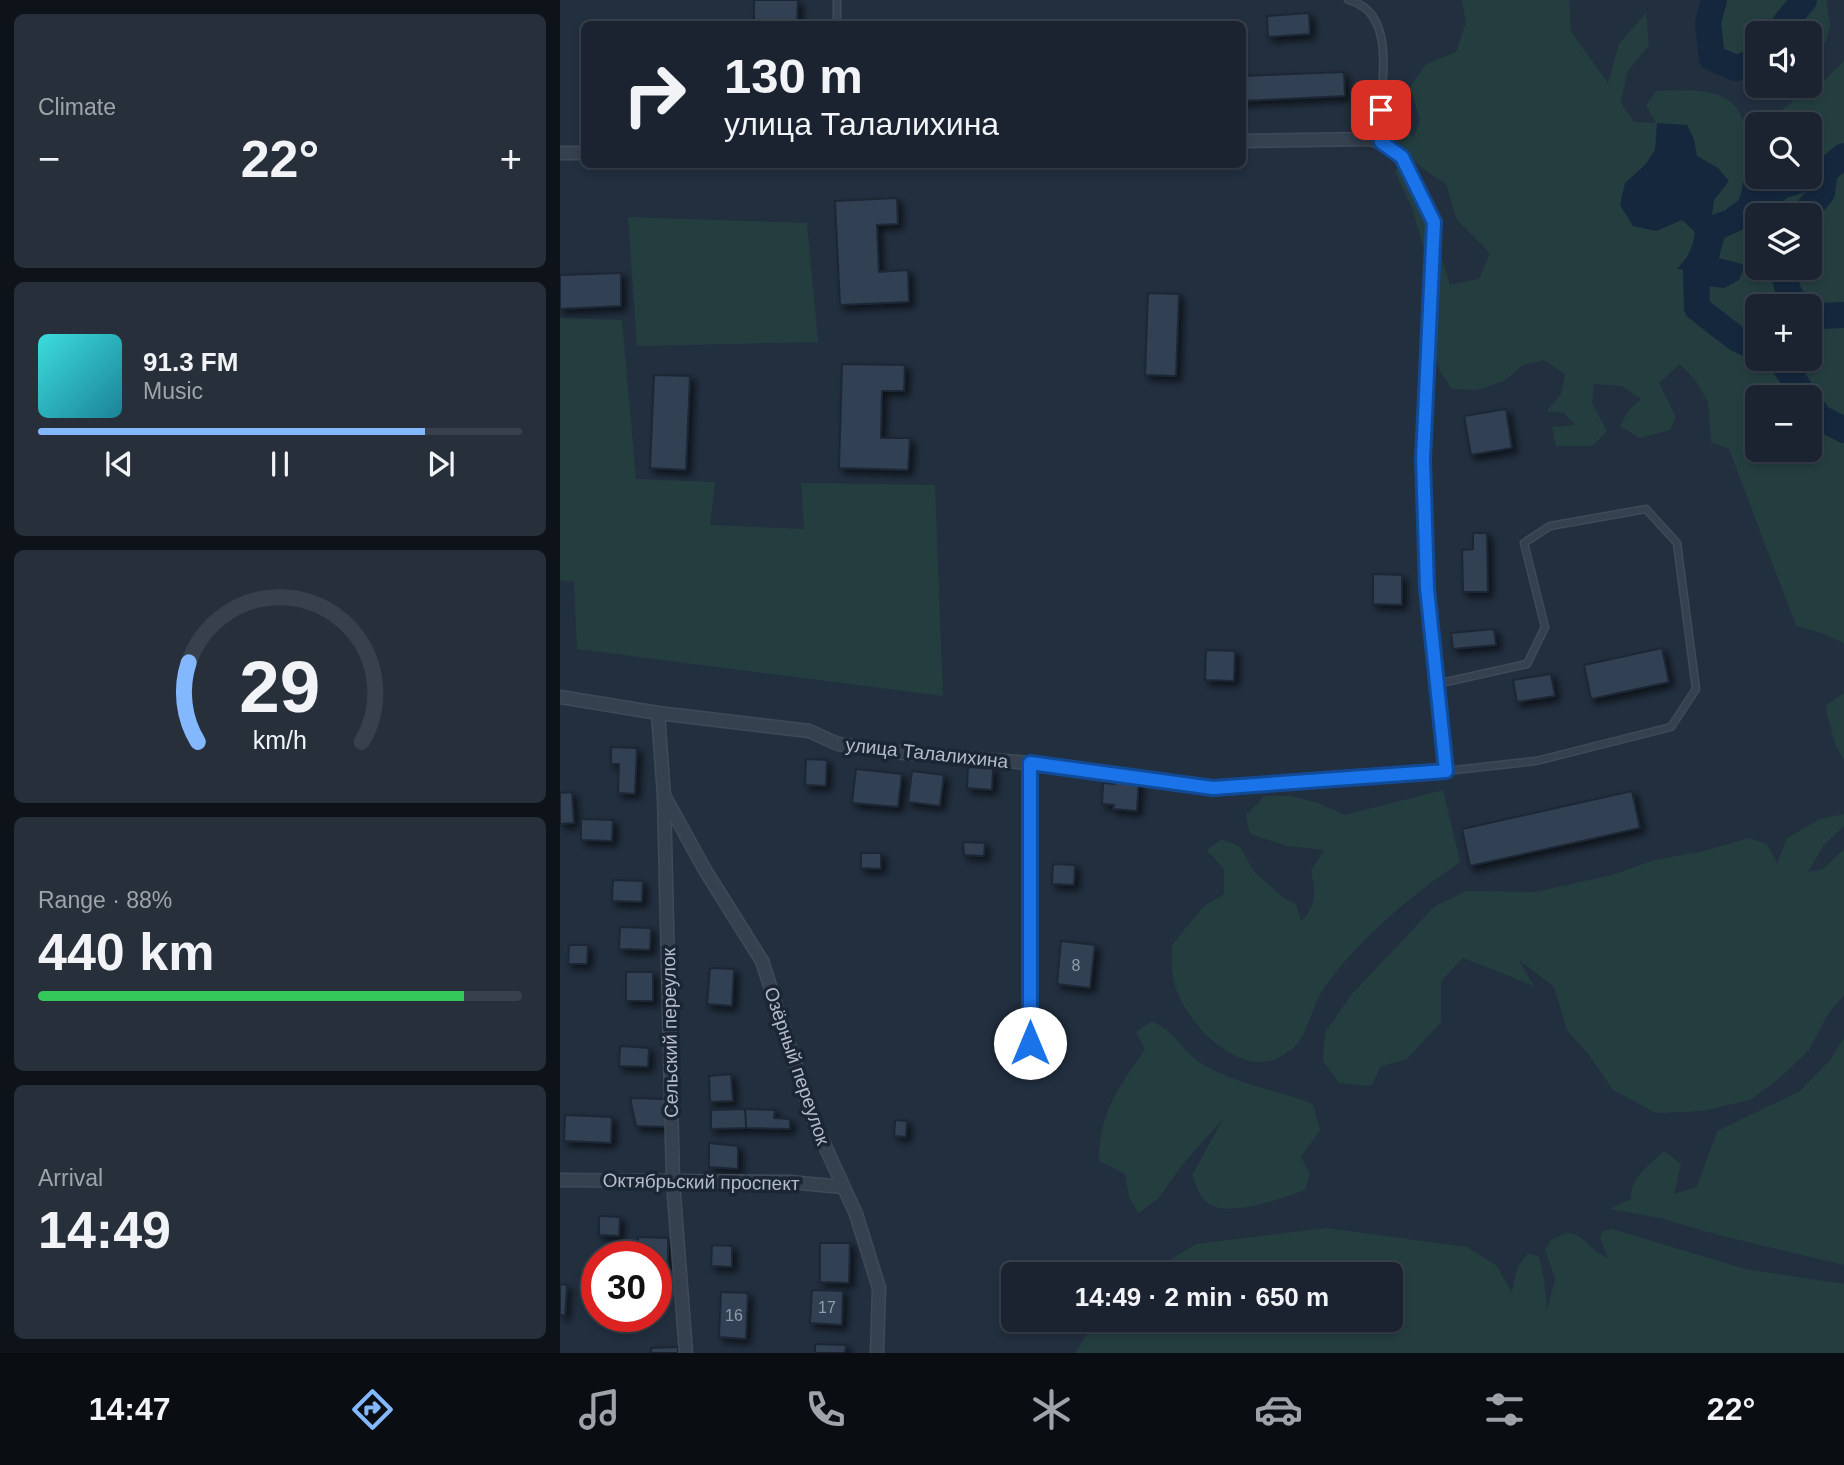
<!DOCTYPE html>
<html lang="en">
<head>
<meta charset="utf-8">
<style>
  body { margin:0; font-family:Arial,sans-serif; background:#272f3b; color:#f1f3f6; height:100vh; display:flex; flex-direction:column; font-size:26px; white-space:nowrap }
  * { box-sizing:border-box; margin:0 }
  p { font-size:23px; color:#9fa4aa }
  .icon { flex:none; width:38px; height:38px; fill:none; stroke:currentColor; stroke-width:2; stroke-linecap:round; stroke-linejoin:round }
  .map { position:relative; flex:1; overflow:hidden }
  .details { display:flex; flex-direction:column; gap:14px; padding:14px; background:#0e131a; width:560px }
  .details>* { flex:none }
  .guide { position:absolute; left:21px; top:21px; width:665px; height:147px; border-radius:10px; box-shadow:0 4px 10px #0003,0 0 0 2px #38404b; background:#1a232f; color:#f1f3f6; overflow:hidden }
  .controls { position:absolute; left:1185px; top:21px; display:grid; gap:14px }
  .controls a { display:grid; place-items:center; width:77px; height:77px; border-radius:10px; background:#1a232f; box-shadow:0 4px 10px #0003,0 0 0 2px #38404b; font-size:35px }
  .speed { position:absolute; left:21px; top:1241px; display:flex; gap:14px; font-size:35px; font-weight:700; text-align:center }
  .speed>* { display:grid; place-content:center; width:91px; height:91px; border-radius:50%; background:#1a232f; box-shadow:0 4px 10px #0003,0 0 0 2px #38404b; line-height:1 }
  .speed .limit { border:10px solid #d22; background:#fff; color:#111 }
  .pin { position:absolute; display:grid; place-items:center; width:60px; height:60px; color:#fff; margin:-30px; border-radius:14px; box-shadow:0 4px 10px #0006 }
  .me { position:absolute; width:77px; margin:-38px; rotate:0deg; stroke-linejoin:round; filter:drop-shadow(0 0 5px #0008) }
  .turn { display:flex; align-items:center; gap:24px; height:147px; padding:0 28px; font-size:32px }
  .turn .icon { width:91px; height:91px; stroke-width:2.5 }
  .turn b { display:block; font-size:49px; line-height:60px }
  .big { font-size:52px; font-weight:800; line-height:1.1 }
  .details .widget { flex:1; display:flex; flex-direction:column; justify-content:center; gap:10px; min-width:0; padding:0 24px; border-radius:10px; background:#272f3b }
  .details .dial { align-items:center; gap:0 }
  .dial svg { height:182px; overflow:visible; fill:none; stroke:#38404b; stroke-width:7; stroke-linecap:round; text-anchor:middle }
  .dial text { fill:#f1f3f6; stroke:none }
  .song { display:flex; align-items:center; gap:21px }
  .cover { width:84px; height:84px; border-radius:10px; background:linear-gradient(135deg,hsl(180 70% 55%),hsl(190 70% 35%)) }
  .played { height:7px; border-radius:4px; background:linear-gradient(90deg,#83b7fe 80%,#38404b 80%) }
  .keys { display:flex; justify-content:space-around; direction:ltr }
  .heat { display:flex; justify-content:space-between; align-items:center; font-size:38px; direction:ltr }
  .charge { height:10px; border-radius:5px; background:linear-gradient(90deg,#34c759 88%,#38404b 0) }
  .trip { position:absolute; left:441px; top:1262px; width:402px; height:70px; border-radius:10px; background:#1a232f; box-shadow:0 4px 10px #0003,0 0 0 2px #38404b; font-weight:800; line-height:70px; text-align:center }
  .menu { display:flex; height:112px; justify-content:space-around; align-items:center; background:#0a0e13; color:#9fa4aa }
  .menu .icon { width:49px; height:49px }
  .menu .on { color:#83b7fe }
  .menu b { font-size:32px; color:#f1f3f6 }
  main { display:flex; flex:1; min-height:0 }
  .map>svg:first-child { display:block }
  .green { fill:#243e40; fill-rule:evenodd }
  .water { fill:#15273d }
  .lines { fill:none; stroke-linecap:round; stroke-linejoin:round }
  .river { stroke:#15273d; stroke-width:26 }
  .building { fill:#314153; stroke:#1d2836; stroke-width:2; filter:url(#shadow) }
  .service-casing { stroke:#3f4a58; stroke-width:9 }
  .minor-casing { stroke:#3f4a58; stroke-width:15 }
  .service { stroke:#36414f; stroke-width:6 }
  .minor { stroke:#36414f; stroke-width:12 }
  .route-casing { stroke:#114b97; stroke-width:18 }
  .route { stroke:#1a73e8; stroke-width:12 }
  .labels { text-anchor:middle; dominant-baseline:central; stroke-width:7; stroke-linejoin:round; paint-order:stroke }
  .number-label { font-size:16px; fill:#909cab }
  .street-label { font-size:19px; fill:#b2bcca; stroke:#1b2634 }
</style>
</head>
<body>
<main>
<section class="details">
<div class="widget"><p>Climate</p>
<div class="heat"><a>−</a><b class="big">22°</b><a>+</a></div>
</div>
<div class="widget">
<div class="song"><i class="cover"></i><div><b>91.3 FM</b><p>Music</p></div></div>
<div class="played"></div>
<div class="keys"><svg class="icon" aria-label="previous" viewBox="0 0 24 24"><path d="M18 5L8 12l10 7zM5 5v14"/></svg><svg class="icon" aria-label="pause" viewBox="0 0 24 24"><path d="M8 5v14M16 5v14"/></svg><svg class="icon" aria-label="next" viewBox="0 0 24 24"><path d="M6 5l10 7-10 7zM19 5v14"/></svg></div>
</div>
<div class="widget dial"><svg viewBox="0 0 100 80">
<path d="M14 69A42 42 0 1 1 86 69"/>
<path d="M14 69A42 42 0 0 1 10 34" stroke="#83b7fe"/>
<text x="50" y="56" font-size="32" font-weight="700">29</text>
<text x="50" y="72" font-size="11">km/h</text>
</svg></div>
<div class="widget"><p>Range · 88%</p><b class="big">440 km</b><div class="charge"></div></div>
<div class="widget"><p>Arrival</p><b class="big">14:49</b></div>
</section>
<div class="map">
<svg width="1284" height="1353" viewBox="0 0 1284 1353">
  <defs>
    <filter id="shadow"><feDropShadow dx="4.5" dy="4.5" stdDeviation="3.5" flood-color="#0009"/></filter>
  </defs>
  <rect width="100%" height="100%" fill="#222f3f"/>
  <!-- green -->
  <g class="green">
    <path d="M902,0h107l2,32 37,51 11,-39 27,-31 3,32 -22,27 -6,31 13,19 22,1 -10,-18 10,-14c44,-2 93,-5 89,54l12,-14v46h53v-53h-45l28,-23 25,-14 26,-26v585l-1,-3 -18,-9 -29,-8 -67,-177 -18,-7 -3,-40 -12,-21 -16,-17 -21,19 17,34 -6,13 -30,8 -20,-12 8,-15 13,-12 -20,-13 -27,-2 -2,19 15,28 -15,15h-36l-4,-19 23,-2 -11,-12 -17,-2 14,-17 4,-20 -21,-14 -21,5 -19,16 -27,9 -25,-1 -12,-18 -10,-25 -6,-97 -12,-41 -17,-36 4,-8 40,61 1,27 10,33 29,-6 11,-26 -33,-33 -11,-36 -24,-16 -21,-18 -17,-23 5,-11 25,21 6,-17 -10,-32 15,-23 31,-13 10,-30zM1197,215h53v53h-53zM1197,306h53v53h-53zM1197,397h53v53h-53z"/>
    <path d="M1154,0h112l4,25 -4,17 -16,11v-20h-53v28l-21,7 -24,-10 -4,-35z"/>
    <path d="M68,217l179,6 11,119 -181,4z"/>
    <path d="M0,318l62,2 14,159 79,3 -5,43 94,4 -3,-46 134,2 8,211 -366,-47 -3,-67 -14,-2z"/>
    <path d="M1284,693v68l-9,-17 -10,-38z"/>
    <path d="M883,790l17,72c-50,34 -101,77 -136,126 -12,16 -16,49 -32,61 -5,3 -12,9 -18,11 -42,13 -91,-41 -100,-78 -3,-11 -2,-25 -2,-37l31,-38 21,-13v-25l-17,-19 15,-11 18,8 14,25 31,27 11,5 5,17c16,-15 15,-29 10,-50l13,-21 -37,-4 -37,-12 -4,-19 19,-19h25l28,7 27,12z"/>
    <path d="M1284,814v12l-21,20 -15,26 15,-3 21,-20v146l-16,19 -19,36 -27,26 -32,24 -47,11 -47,2 -43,-23 -24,-35 -22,-25 -13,-43 -35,-27 15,26 -71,-28 -22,23v41l-35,38 -25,6 -10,20 -32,-3 -16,-22 2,-29 27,-38 83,-88 32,-15 68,1 77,-17 43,-15 49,-9 45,-13 18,6 10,19 10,-25 33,-19z"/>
    <path d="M592,1021c6,4 13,7 18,12 15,14 17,22 36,33 32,19 72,24 107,38l7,26 -19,27 9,17 -5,16c-23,8 -81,31 -101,10 -5,-5 -9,-18 -12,-25l31,-56 -41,46 -24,34 -20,14 -9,-17 -4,-22 -26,-13c1,-52 19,-71 46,-112l-9,-17z"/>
    <path d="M1284,1038v227l-126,-30 -58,-17 -50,-9 21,-10c-1,-21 19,-35 33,-48l17,13 -7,30 23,-7 20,-56 83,-40 30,-31z"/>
    <path d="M766,1228l141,19 30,19 15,27 5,-25 11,-15 11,4 5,22 3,31 8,-31 -10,-29 6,-10 16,-8c23,6 20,17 41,26l-8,-20 3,-7 9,-2 133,40 99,15v69h-769c12,-19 23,-43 49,-31l2,-2h265v-46h-236l8,-10 33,-20z"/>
  </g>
  <!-- water -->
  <path class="water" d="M1097,123l30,2 7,14 3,17 21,12 11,13 -15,19 -2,15 12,-4 16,-12 3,-16 33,-5 8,7 1,16 -8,14h-20v8l-33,15 -5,20 26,7 -6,15 -15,8 -16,-2 -12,-16 -19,-1 15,-18 3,-19 -13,-12 -26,11 -23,-5 -13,-21 5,-22 20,-18 10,-15z"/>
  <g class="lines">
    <!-- river -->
    <g class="river">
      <path d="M1154,0l-6,23 4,35 24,10 21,-7"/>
      <path d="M1220,33l6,-11 18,-22"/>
      <path d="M1192,201l32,-16 25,-8"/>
      <path d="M1243,215l19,-22 3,-22 19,-15"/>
      <path d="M1150,236l-14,34 1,38 40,31 20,9"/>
      <path d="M1225,268c0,15 2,30 17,38"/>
      <path d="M1250,311l9,5 25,-1"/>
      <path d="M1220,359l25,38"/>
      <path d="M1250,404l9,13 25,13"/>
    </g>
  </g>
  <!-- building -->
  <g class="building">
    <path d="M194,0h44l-1,24h-43z"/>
    <path d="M749,13l1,21 -42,3 -1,-21z"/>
    <path d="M784,72l1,24 -103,5v-25z"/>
    <path d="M337,198l1,26 -21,1 2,47 29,-2 1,32 -69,3 -5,-104z"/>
    <path d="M61,273v33l-61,3v-34z"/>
    <path d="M588,293l31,1 -3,82 -31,-1z"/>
    <path d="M282,364l63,1 -1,26h-22l-1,47h29l-2,32 -69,-2z"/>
    <path d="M94,375l36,1 -4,94 -36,-2z"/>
    <path d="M946,409l6,39 -41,7 -7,-39z"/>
    <path d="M913,533h14l1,59h-25l-1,-42 11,-1z"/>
    <path d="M813,574l29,1v30l-29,-1z"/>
    <path d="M934,629l2,16 -43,4 -2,-16z"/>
    <path d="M1102,648l7,34 -78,17 -7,-34z"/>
    <path d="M646,650l29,1 -1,30 -29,-1z"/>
    <path d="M991,674l4,22 -38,6 -4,-22z"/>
    <path d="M51,747l26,1 -2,46 -17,-1 1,-29h-8z"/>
    <path d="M246,759l21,1 -1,26 -21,-1z"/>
    <path d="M408,767l25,1 -1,22 -25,-2z"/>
    <path d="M296,769l46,5 -4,33 -46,-4z"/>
    <path d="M352,771l32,4 -4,31 -32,-4z"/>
    <path d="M555,778l24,1 -2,32 -24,-2 1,-4 -12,-1 1,-21 11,1z"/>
    <path d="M1072,791l8,37 -170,38 -8,-37z"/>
    <path d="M12,792l2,31 -14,1v-31z"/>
    <path d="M21,819l32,1 -1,21 -31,-1z"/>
    <path d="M403,842l22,1 -1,13 -20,-1z"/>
    <path d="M301,853h20v16l-20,-1z"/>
    <path d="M493,864l22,1 -1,20 -22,-1z"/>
    <path d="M53,880l30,1 -1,21 -30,-1z"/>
    <path d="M60,927l31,1 -1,22 -31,-1z"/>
    <path d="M501,941l34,4 -5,43 -33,-4z"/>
    <path d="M9,945h19l-1,19h-19z"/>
    <path d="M150,968l24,1 -2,37 -25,-2z"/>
    <rect x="66" y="972" width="27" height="29"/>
    <path d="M60,1046l29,2 -1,19 -29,-1z"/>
    <path d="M171,1074l2,27 -23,1 -1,-26z"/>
    <path d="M70,1098l36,1 -1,28 -29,-1z"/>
    <path d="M185,1109l30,1 -1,8 16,1v10l-44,-1z"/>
    <path d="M185,1109l1,19 -35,1v-19z"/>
    <path d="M5,1115l47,2 -1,26 -47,-2z"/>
    <path d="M335,1120l12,1 -1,16 -12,-1z"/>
    <path d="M149,1143l29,3v23l-29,-2z"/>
    <path d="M39,1216l21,1 -1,19 -20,-1z"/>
    <path d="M78,1237l30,1v31h-12v-13h-19z"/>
    <path d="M260,1243h30l-1,40 -29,-1z"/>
    <path d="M152,1245l20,1v21l-21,-1z"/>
    <path d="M0,1284l7,1 -2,30h-5z"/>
    <path d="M252,1290l31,1 -1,34 -32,-2z"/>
    <path d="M161,1292l27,1 -2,46 -27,-2z"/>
    <path d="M255,1344l31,1 -1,8h-30z"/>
    <path d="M118,1347v6h-27v-5z"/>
  </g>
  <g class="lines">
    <defs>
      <g id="service">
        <path d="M277,0v24"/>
        <path d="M788,0c45,11 35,69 33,104 -1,12 0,25 0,38"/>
        <path d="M877,684l90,-20 18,-37 -21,-84 26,-17 96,-17 31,34 19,146 -25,38 -135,34 -90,10"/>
      </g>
      <g id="minor">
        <path d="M0,153h24"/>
        <path d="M0,697l98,16 151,18 29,13 66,9 126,10 183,24 233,-16 -18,-183 -5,-129 11,-237 -32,-65 -21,-15 -12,-3 -127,2"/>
        <path d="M98,713l6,83 9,386 13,171"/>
        <path d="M106,799l39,71 57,91 52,161 42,92 23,74 -2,65"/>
        <path d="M470,1043v-280"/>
        <path d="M0,1180l230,2 52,5"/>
      </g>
    </defs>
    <!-- service casing -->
    <use href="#service" class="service-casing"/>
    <!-- minor casing -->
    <use href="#minor" class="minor-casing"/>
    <!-- service -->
    <use href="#service" class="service"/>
    <!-- minor -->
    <use href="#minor" class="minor"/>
  </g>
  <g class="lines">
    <defs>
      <path id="route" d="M470,1043v-280l183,25 233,-17 -19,-183 -4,-129 11,-237 -32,-65 -21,-15v-32"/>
    </defs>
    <!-- route casing -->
    <use href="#route" class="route-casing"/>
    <!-- route -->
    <use href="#route" class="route"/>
  </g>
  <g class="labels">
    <!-- number labels -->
    <g class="number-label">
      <text x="516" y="965">8</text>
      <text x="267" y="1307">17</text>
      <text x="174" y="1315">16</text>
    </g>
    <!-- street labels -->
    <g class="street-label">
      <text transform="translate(367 753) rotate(6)">улица Талалихина</text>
      <text transform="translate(110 1033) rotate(-91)">Сельский переулок</text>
      <text transform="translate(237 1066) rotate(71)">Озёрный переулок</text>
      <text transform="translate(141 1182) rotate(1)">Октябрьский проспект</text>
    </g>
  </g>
</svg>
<div class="controls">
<a><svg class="icon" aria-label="sound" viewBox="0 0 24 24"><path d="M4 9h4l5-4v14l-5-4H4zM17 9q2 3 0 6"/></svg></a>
<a><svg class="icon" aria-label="search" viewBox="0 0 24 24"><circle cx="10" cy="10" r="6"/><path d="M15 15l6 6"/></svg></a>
<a><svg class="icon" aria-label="layers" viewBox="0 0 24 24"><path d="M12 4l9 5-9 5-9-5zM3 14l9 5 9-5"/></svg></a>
<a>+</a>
<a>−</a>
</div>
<div class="speed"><div class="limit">30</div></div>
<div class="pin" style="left:821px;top:110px;background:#d93025"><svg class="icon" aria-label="arrive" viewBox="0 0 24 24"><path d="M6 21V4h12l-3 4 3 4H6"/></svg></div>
<svg class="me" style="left:470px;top:1043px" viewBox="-20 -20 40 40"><circle r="19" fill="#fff"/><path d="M0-13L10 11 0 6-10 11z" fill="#1a73e8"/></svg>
<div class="trip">14:49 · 2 min · 650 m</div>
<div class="guide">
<div class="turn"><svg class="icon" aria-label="right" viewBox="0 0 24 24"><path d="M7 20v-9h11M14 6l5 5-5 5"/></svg><div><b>130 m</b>улица Талалихина</div></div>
</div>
</div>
</main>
<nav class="menu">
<b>14:47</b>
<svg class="icon on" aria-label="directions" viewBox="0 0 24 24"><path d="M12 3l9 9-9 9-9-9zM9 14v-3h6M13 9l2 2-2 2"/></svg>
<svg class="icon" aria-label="music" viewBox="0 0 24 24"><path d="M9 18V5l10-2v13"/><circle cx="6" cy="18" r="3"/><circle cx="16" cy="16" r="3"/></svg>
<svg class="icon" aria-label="phone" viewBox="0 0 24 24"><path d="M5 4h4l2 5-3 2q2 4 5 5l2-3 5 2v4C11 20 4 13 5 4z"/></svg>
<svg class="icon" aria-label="climate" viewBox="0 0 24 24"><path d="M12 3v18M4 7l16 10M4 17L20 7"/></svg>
<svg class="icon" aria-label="car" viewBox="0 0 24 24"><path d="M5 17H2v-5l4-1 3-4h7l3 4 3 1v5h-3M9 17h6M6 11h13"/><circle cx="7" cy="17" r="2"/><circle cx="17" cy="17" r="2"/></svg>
<svg class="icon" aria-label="filters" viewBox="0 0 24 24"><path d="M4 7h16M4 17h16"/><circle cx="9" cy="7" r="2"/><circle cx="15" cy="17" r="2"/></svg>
<b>22°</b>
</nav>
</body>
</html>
